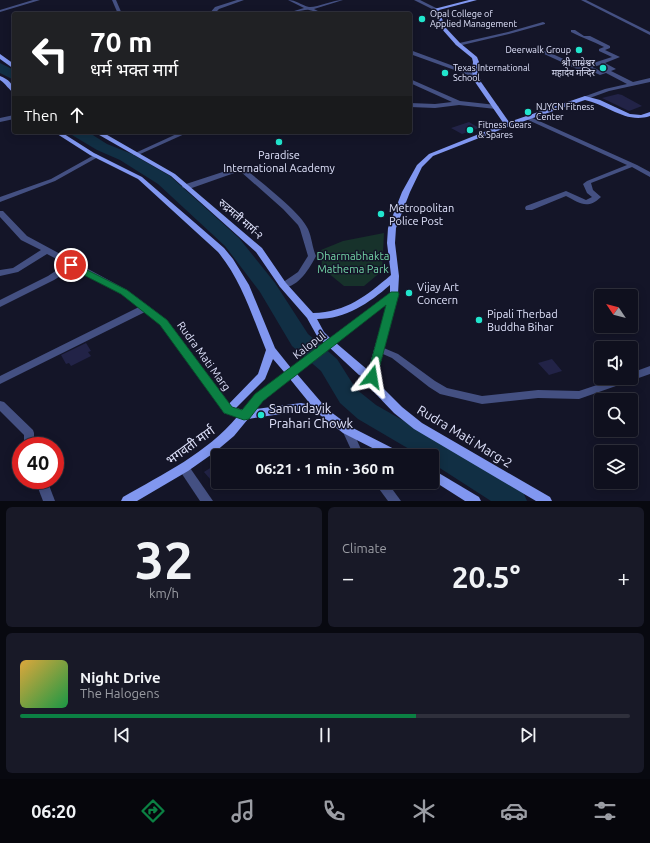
<!DOCTYPE html>
<html lang="en">
<head>
<meta charset="utf-8">
<style>
  body { margin:0; font-family:Ubuntu,"Noto Sans Devanagari",sans-serif; background:#181927; color:#f1f3f6; height:100vh; display:flex; flex-direction:column; font-size:15px; white-space:nowrap }
  * { box-sizing:border-box; margin:0 }
  p { font-size:13px; color:#9b9da4 }
  .icon { flex:none; width:22px; height:22px; fill:none; stroke:currentColor; stroke-width:2; stroke-linecap:round; stroke-linejoin:round }
  .map { position:relative; height:501px; overflow:hidden }
  .side { display:flex; flex-direction:column; gap:6px; padding:6px; background:#080910; flex:1 }
  .side>* { flex:none }
  .guide { position:absolute; left:12px; top:12px; width:400px; height:122px; border-radius:4px; box-shadow:0 2px 10px #0003,0 0 0 1px #2f303c; background:#202124; color:#fff; overflow:hidden }
  .needle { width:26px; rotate:305deg }
  .fabs { position:absolute; left:594px; top:289px; display:grid; gap:8px }
  .fabs a { display:grid; place-items:center; width:44px; height:44px; border-radius:4px; background:#0f101e; box-shadow:0 2px 10px #0003,0 0 0 1px #2f303c; font-size:20px }
  .speed { position:absolute; left:12px; top:437px; display:flex; gap:8px; font-size:20px; font-weight:700; text-align:center }
  .speed>* { display:grid; place-content:center; width:52px; height:52px; border-radius:50%; background:#0f101e; box-shadow:0 2px 10px #0003,0 0 0 1px #2f303c; line-height:1 }
  .speed .limit { border:6px solid #d22; background:#fff; color:#111 }
  .pin { position:absolute; display:grid; place-items:center; width:34px; height:34px; color:#fff; margin:-17px; border:2px solid #fff; border-radius:50%; box-shadow:0 1px 4px #0007 }
  .me { position:absolute; width:44px; margin:-22px; rotate:14deg; stroke-linejoin:round; filter:drop-shadow(0 0 3px #0008) }
  .turn { display:flex; align-items:center; gap:14px; height:84px; padding:0 12px; font-size:18px }
  .turn .icon { width:52px; height:52px; stroke-width:2.5 }
  .turn b { display:block; font-size:28px; line-height:34px }
  .then { display:flex; align-items:center; height:38px; padding:0 12px; background:#0003; gap:8px; font-size:15px }
  .big { font-size:30px; font-weight:700; line-height:1.1 }
  .side .widget { flex:1; display:flex; flex-direction:column; justify-content:center; gap:6px; min-width:0; padding:0 14px; border-radius:6px; background:#181927 }
  .side .dial { align-items:center; gap:0 }
  .dial b { font-size:52px; line-height:1 }
  .song { display:flex; align-items:center; gap:12px }
  .cover { width:48px; height:48px; border-radius:6px; background:linear-gradient(135deg,hsl(40 70% 55%),hsl(140 70% 35%)) }
  .played { height:4px; border-radius:2px; background:linear-gradient(90deg,#0b8043 65%,#2f303c 65%) }
  .keys { display:flex; justify-content:space-around; direction:ltr }
  .heat { display:flex; justify-content:space-between; align-items:center; font-size:22px; direction:ltr }
  .side .tiles { flex:1; display:grid; gap:6px; grid-template-columns:1fr 1fr }
  .widget:last-child { grid-column:span 2 }
  .trip { position:absolute; left:211px; top:449px; width:228px; height:40px; border-radius:4px; background:#0f101e; box-shadow:0 2px 10px #0003,0 0 0 1px #2f303c; font-weight:700; line-height:40px; text-align:center }
  .dock { display:flex; height:64px; justify-content:space-around; align-items:center; background:#06060c; color:#9b9da4 }
  .dock .icon { width:28px; height:28px }
  .dock .active { color:#0b8043 }
  .dock b { font-size:18px; color:#f1f3f6 }
  .map>svg:first-child { display:block }
  .green { fill:#17322b }
  .lines { fill:none; stroke-linecap:round; stroke-linejoin:round }
  .river { fill:#112f44; fill-rule:evenodd }
  .building { fill:#222347 }
  .street { fill:#445082; fill-rule:evenodd }
  .secondary { fill:#8197f0; fill-rule:evenodd }
  .route { fill:#0b8043; stroke:#07532c }
  .poi-dot { fill:#21e5cd; stroke:#141528; stroke-width:1.5 }
  .labels { text-anchor:middle; dominant-baseline:central; stroke-width:3; stroke-linejoin:round; paint-order:stroke }
  .far-poi-label { font-size:9px; fill:#dfe2fb; stroke:#141528; text-anchor:start }
  .poi-label { font-size:11px; fill:#dfe2fb; stroke:#141528; text-anchor:start }
  .street-label { font-size:11px; fill:#dfe2fb; stroke:#141528 }
  .park-label { font-size:11px; fill:#72d4a6; stroke:#141528 }
  .near-poi-label { font-size:13px; fill:#dfe2fb; stroke:#141528; text-anchor:start }
  .near-street-label { font-size:13px; fill:#dfe2fb; stroke:#141528 }
</style>
</head>
<body>
<div class="map">
<svg width="650" height="501" viewBox="0 0 650 501">
  <rect width="100%" height="100%" fill="#141528"/>
  <!-- green -->
  <path class="green" d="M384,233l-2,38 -18,15h-20l-22,-18 -1,-18 22,-9z"/>
  <g class="lines">
    <!-- river -->
    <g class="river">
      <path d="M0,63l14,7v10l-14,-7z"/>
      <path d="M69,132h19l19,12 25,10 38,22 69,62 36,45 33,51 29,25 19,30 20,16 105,60 42,27 4,9h-36l-59,-38v-7h-11l-63,-37 -18,-16 -19,-32 -29,-25 -32,-54 -35,-46 -67,-62 -38,-24 -23,-10 -25,-15z"/>
    </g>
  </g>
  <!-- building -->
  <g class="building">
    <path d="M618,94l4,1 20,11 -13,5 -27,-13z"/>
    <path d="M469,122l10,6 -17,6 -11,-6z"/>
    <path d="M86,343l5,8 -3,1 3,4 -20,10 -2,-3 -3,1 -5,-9z"/>
    <path d="M552,359l10,12 -13,4 -11,-12z"/>
    <path d="M218,463v25l-14,-16z"/>
  </g>
  <g class="lines">
    <!-- street -->
    <g class="street">
      <path d="M33,0h7l-40,12v-2z"/>
      <path d="M112,0h4l6,14h-4z"/>
      <path d="M237,0h7l-25,9 -5,5h-5l6,-7z"/>
      <path d="M288,0c8,0 13,5 21,7 7,1 24,-7 34,-7l-29,9 10,5c-7,0 -9,-3 -15,-4 -5,-1 -18,4 -25,4l20,-6z"/>
      <path d="M414,0h6l18,9 -4,1z"/>
      <path d="M581,0h5l64,32v3z"/>
      <rect x="156" y="11" width="4" height="3"/>
      <path d="M543,22l2,1v1l-36,10 -51,12 -3,-2 53,-12z"/>
      <path d="M571,30h4l9,6h6l20,10v2l-5,2 15,7 -15,6 11,6 -5,2 22,11 17,-4v4l-41,9 -22,8h-4v-2l22,-8 22,-5 -21,-11 -6,2 -13,-6 -8,1 -37,-17v-2h4l35,16 31,-10 -13,-6v-2l5,-2c-11,-6 -22,-9 -33,-15zM600,65l8,4 -8,2 -7,-4z"/>
      <path d="M410,50l68,25 1,1 -5,1 -64,-23z"/>
      <path d="M410,79l50,22 36,4 3,2 -3,2 -37,-4 -24,3 -25,-1v-4l25,1 17,-2 -42,-19z"/>
      <path d="M14,115v4l-14,3v-4z"/>
      <path d="M528,116l109,49 13,7v5l-18,-10 -41,16 2,7 8,7c-14,13 -21,6 -35,-1l-34,14h-6l-1,-2 1,-2 40,-15 20,9 6,-3 -5,-4 -4,-9 4,-3 40,-16 -101,-46v-2z"/>
      <path d="M181,132h8l-51,23h-4l-1,-1z"/>
      <path d="M96,154l3,2 -1,1 -43,24 -55,21v-5l51,-18z"/>
      <path d="M241,166l2,1c16,14 57,44 65,62 4,9 4,18 8,27 -6,12 -20,35 -36,31l-1,-2 19,-13 10,-16 -8,-27 -2,-4 -15,-16 -43,-38 -51,18h-3l-4,-2 1,-2z"/>
      <path d="M0,211h3l24,25 100,54 40,30 65,87 1,3 -1,3 -4,1 -4,-1 -63,-89 -16,-12 -145,72v-8l139,-69 -18,-13 -48,-26 -19,12 -54,27v-7l48,-24 18,-12 -19,-10 -29,18 -18,4v-6l13,-2 28,-18 -20,-10 -21,-23z"/>
      <path d="M379,346l19,8 37,27 12,7 35,8 56,-6 41,1 39,-13h13v-5l19,-7v8l-71,25 -41,-1 -56,6 -42,-10 -11,-7 -37,-29 -16,-7 -2,-2 2,-2z"/>
      <path d="M0,401l4,1 29,28 1,3v13h-10v-11l-24,-24z"/>
      <path d="M347,426l4,1 13,29h-10l-12,-26 1,-3z"/>
      <path d="M184,463l4,2 25,36h-13l-22,-33 2,-3z"/>
      <path d="M35,480h12l8,21h-12z"/>
      <path d="M374,482h13l14,19h-13z"/>
    </g>
    <!-- secondary -->
    <g class="secondary">
      <path d="M469,0h8l-38,10 6,17 15,16 17,14 2,5 -1,10 3,10 28,40 76,-26 15,4 30,14 11,1 9,-3v4c-24,8 -42,-11 -65,-16l-75,26 -77,30 -11,11 -12,25 -14,36 -1,15 4,33 -1,18 -21,83 2,7 23,23 20,16 128,74 2,4h-16l-122,-72 -20,-16 -23,-24 -3,-10 -9,-4 -29,-27 -33,26 30,35 24,18 51,26 1,3h-15l-45,-23 -23,-18 -19,-4 -53,8 -14,17 -19,16 -27,19 -51,30h-16l2,-4c40,-23 84,-44 114,-80l-13,-4 -1,-3 35,-36 8,-24c-14,-34 -24,-69 -48,-98l-80,-73 -48,-24 -36,-23h7l33,21 48,24 82,71 9,11 16,26 26,63 16,20 33,-25 -7,-7 -10,-18 -27,-31 -24,-35 -85,-76 -77,-44h8l73,42 87,74 24,35 27,30c34,-1 53,-17 78,-38l-4,-32 1,-15 14,-36 15,-27 12,-11 75,-30 -29,-42 -3,-10 1,-10 -1,-4 -16,-13 -15,-17 -7,-19zM390,285v8l-60,45 -6,-6 -7,-13c29,0 52,-16 73,-34zM387,304l-17,60 -1,7 -33,-28zM273,359l12,14 -30,22 -12,15 -7,-2 29,-29zM290,379l21,26 -10,-2 -45,6 7,-8z"/>
      <path d="M0,54l14,10v5l-14,-10z"/>
      <path d="M0,76c8,3 14,8 14,17 -5,-3 -8,-9 -14,-13z"/>
      <path d="M432,469l47,28 2,4h-16l-33,-21z"/>
    </g>
  </g>
  <!-- route -->
  <path class="route" d="M71,262l56,28 40,30 65,87 10,3 13,-16 136,-102h7l1,2 -23,86h-8l-1,-3 19,-72 -123,96 -14,18 -5,1 -20,-7 -64,-88 -39,-31 -53,-27 -2,-2z"/>
  <!-- markers -->
  <g class="poi-dot">
    <circle cx="422" cy="19" r="4"/>
    <circle cx="579" cy="50" r="4"/>
    <circle cx="603" cy="68" r="4"/>
    <circle cx="445" cy="73" r="4"/>
    <circle cx="528" cy="112" r="4"/>
    <circle cx="470" cy="130" r="4"/>
    <circle cx="279" cy="142" r="4"/>
    <circle cx="381" cy="214" r="4"/>
    <circle cx="409" cy="293" r="4"/>
    <circle cx="479" cy="320" r="4"/>
    <circle cx="261" cy="415" r="4"/>
  </g>
  <g class="labels">
    <!-- far-poi labels -->
    <g class="far-poi-label">
      <text x="430" y="14">Opal College of<tspan x="430" dy="10">Applied Management</tspan></text>
      <text x="571" y="50" text-anchor="end">Deerwalk Group</text>
      <text x="595" y="63" text-anchor="end">श्री ताम्रेश्वर<tspan x="595" dy="10">महादेव मन्दिर</tspan></text>
      <text x="453" y="68">Texas International<tspan x="453" dy="10">School</tspan></text>
      <text x="536" y="107">NJYCN Fitness<tspan x="536" dy="10">Center</tspan></text>
      <text x="478" y="125">Fitness Gears<tspan x="478" dy="10">&amp; Spares</tspan></text>
    </g>
    <!-- poi labels -->
    <g class="poi-label">
      <text x="279" y="155" text-anchor="middle">Paradise<tspan x="279" dy="13">International Academy</tspan></text>
      <text x="389" y="208">Metropolitan<tspan x="389" dy="13">Police Post</tspan></text>
      <text x="417" y="287">Vijay Art<tspan x="417" dy="13">Concern</tspan></text>
      <text x="487" y="314">Pipali Therbad<tspan x="487" dy="13">Buddha Bihar</tspan></text>
    </g>
    <!-- street labels -->
    <g class="street-label">
      <text transform="translate(241 219) rotate(41)">रुद्रमती मार्ग-२</text>
      <text transform="translate(309 345) rotate(-37)">Kalopul</text>
      <text transform="translate(204 356) rotate(54)">Rudra Mati Marg</text>
    </g>
    <!-- park labels -->
    <g class="park-label">
      <text x="353" y="256">Dharmabhakta<tspan x="353" dy="13">Mathema Park</tspan></text>
    </g>
    <!-- near-poi labels -->
    <g class="near-poi-label">
      <text x="269" y="408">Samudayik<tspan x="269" dy="15">Prahari Chowk</tspan></text>
    </g>
    <!-- near-street labels -->
    <g class="near-street-label">
      <text transform="translate(465 436) rotate(31)">Rudra Mati Marg-2</text>
      <text transform="translate(190 445) rotate(-36)">भगवती मार्ग</text>
    </g>
  </g>
</svg>
<div class="fabs">
<a><svg class="needle" viewBox="-14 -14 28 28"><path d="M0-13l5 13h-10z" fill="#e53935"/><path d="M0 13l5-13h-10z" fill="#9b9da4"/></svg></a>
<a><svg class="icon" aria-label="sound" viewBox="0 0 24 24"><path d="M4 9h4l5-4v14l-5-4H4zM17 9q2 3 0 6"/></svg></a>
<a><svg class="icon" aria-label="search" viewBox="0 0 24 24"><circle cx="10" cy="10" r="6"/><path d="M15 15l6 6"/></svg></a>
<a><svg class="icon" aria-label="layers" viewBox="0 0 24 24"><path d="M12 4l9 5-9 5-9-5zM3 14l9 5 9-5"/></svg></a>
</div>
<div class="speed"><div class="limit">40</div></div>
<div class="pin" style="left:71px;top:265px;background:#d93025"><svg class="icon" aria-label="arrive" viewBox="0 0 24 24"><path d="M6 21V4h12l-3 4 3 4H6"/></svg></div>
<svg class="me" style="left:372px;top:377px" viewBox="-20 -20 40 40"><path d="M0-17L14 15 0 8-14 15z" fill="#0b8043" stroke="#fff" stroke-width="4"/></svg>
<div class="trip">06:21 · 1 min · 360 m</div>
<div class="guide">
<div class="turn"><svg class="icon" aria-label="left" viewBox="0 0 24 24"><path d="M17 20v-9H6M10 6l-5 5 5 5"/></svg><div><b>70 m</b>धर्म भक्त मार्ग</div></div>
<div class="then">Then<svg class="icon" aria-label="ahead" viewBox="0 0 24 24"><path d="M12 20V5M6 11l6-6 6 6"/></svg></div>
</div>
</div>
<section class="side">
<div class="tiles">
<div class="widget dial"><b>32</b><p>km/h</p></div>
<div class="widget"><p>Climate</p>
<div class="heat"><a>−</a><b class="big">20.5°</b><a>+</a></div>
</div>
<div class="widget">
<div class="song"><i class="cover"></i><div><b>Night Drive</b><p>The Halogens</p></div></div>
<div class="played"></div>
<div class="keys"><svg class="icon" aria-label="previous" viewBox="0 0 24 24"><path d="M18 5L8 12l10 7zM5 5v14"/></svg><svg class="icon" aria-label="pause" viewBox="0 0 24 24"><path d="M8 5v14M16 5v14"/></svg><svg class="icon" aria-label="next" viewBox="0 0 24 24"><path d="M6 5l10 7-10 7zM19 5v14"/></svg></div>
</div>
</div>
</section>
<nav class="dock">
<b>06:20</b>
<svg class="icon active" aria-label="directions" viewBox="0 0 24 24"><path d="M12 3l9 9-9 9-9-9zM9 14v-3h6M13 9l2 2-2 2"/></svg>
<svg class="icon" aria-label="music" viewBox="0 0 24 24"><path d="M9 18V5l10-2v13"/><circle cx="6" cy="18" r="3"/><circle cx="16" cy="16" r="3"/></svg>
<svg class="icon" aria-label="phone" viewBox="0 0 24 24"><path d="M5 4h4l2 5-3 2q2 4 5 5l2-3 5 2v4C11 20 4 13 5 4z"/></svg>
<svg class="icon" aria-label="climate" viewBox="0 0 24 24"><path d="M12 3v18M4 7l16 10M4 17L20 7"/></svg>
<svg class="icon" aria-label="car" viewBox="0 0 24 24"><path d="M5 17H2v-5l4-1 3-4h7l3 4 3 1v5h-3M9 17h6M6 11h13"/><circle cx="7" cy="17" r="2"/><circle cx="17" cy="17" r="2"/></svg>
<svg class="icon" aria-label="filters" viewBox="0 0 24 24"><path d="M4 7h16M4 17h16"/><circle cx="9" cy="7" r="2"/><circle cx="15" cy="17" r="2"/></svg>
</nav>
</body>
</html>
